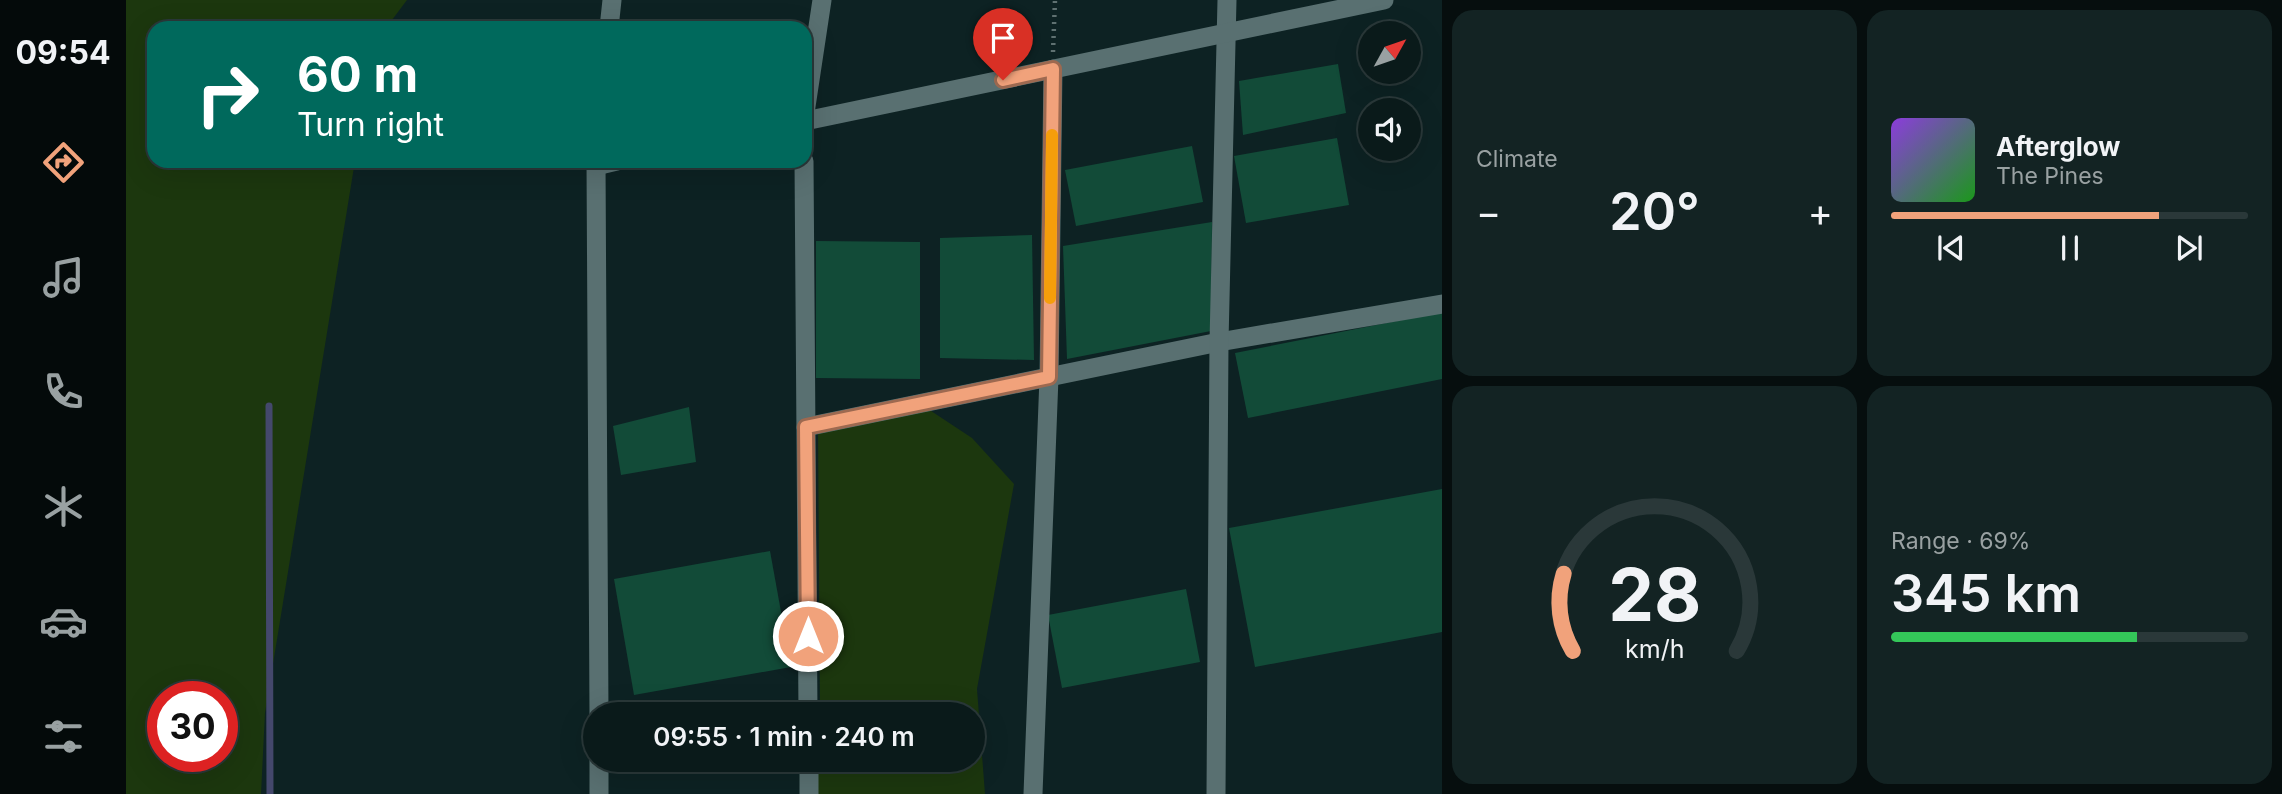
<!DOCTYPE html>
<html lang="en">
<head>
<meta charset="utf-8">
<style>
  body { margin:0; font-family:Inter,sans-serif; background:#132323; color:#f1f3f6; height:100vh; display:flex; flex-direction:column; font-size:26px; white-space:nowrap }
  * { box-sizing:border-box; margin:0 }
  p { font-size:23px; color:#99a1a2 }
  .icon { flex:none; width:38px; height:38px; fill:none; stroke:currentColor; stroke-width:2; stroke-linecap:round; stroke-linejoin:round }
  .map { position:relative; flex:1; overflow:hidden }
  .details { display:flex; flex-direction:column; gap:10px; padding:10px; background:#060e0e; width:840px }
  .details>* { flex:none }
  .banner { position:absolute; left:21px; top:21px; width:665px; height:147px; border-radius:21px; box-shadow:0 7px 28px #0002,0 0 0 2px #2a3839; background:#00695c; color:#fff; overflow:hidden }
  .needle { width:46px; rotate:50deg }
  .controls { position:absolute; left:1232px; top:21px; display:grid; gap:14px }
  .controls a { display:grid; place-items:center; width:63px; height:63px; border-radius:50%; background:#0a1a1a; box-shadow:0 7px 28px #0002,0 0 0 2px #2a3839; font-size:35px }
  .speed { position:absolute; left:21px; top:681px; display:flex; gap:14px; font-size:35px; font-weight:700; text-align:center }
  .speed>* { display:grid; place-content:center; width:91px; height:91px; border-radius:50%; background:#0a1a1a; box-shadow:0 7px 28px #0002,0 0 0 2px #2a3839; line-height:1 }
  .speed .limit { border:10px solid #d22; background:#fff; color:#111 }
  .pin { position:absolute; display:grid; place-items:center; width:60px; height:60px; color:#fff; margin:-72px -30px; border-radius:50% 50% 50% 0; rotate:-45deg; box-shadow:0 0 7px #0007 }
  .pin .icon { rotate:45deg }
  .me { position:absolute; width:77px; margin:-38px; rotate:0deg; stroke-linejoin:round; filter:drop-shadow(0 0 5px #0008) }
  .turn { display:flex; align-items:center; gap:24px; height:147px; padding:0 35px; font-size:32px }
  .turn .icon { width:91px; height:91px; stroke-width:2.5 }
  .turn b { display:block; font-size:49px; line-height:60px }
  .big { font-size:52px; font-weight:600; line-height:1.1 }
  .details .tile { flex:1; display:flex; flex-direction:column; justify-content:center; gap:10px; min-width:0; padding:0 24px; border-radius:21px; background:#132323 }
  .details .dial { align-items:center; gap:0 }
  .dial svg { height:182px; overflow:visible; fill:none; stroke:#2a3839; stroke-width:7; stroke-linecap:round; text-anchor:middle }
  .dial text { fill:#f1f3f6; stroke:none }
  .song { display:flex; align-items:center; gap:21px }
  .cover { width:84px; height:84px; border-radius:10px; background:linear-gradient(135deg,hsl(270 70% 55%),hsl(120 70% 35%)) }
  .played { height:7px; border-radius:4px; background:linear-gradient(90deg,#f1a27b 75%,#2a3839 75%) }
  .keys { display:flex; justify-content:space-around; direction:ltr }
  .heat { display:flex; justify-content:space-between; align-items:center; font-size:38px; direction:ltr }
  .charge { height:10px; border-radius:5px; background:linear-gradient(90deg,#34c759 69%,#2a3839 0) }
  .details .tiles { flex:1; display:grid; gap:10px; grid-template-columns:repeat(2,1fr) }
  .trip { position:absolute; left:457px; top:702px; width:402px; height:70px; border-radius:35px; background:#0a1a1a; box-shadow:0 7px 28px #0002,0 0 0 2px #2a3839; font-weight:600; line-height:70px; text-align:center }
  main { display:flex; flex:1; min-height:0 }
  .dock { display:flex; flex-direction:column; width:126px; justify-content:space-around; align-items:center; background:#040a0a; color:#99a1a2 }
  .dock .icon { width:49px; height:49px }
  .dock .selected { color:#f1a27b }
  .dock b { font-size:32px; color:#f1f3f6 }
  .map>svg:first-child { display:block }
  .green { fill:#1c370e; fill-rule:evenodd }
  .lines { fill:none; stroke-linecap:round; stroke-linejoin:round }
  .stream { stroke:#44486c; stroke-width:7 }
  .building { fill:#124b38 }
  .path { stroke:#5f7171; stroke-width:4.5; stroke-dasharray:2 5; stroke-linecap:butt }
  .minor { stroke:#597071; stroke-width:19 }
  .tertiary { stroke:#597071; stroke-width:19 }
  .route-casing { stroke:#9d6950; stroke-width:18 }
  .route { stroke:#f1a27b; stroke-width:12 }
  .slow { stroke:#f59e0b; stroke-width:12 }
</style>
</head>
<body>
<main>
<nav class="dock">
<b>09:54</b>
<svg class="icon selected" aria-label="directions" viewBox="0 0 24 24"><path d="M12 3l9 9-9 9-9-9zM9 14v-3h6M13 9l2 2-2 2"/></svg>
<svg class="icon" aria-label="music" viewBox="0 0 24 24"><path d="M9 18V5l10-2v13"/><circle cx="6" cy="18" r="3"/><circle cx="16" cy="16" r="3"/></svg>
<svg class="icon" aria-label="phone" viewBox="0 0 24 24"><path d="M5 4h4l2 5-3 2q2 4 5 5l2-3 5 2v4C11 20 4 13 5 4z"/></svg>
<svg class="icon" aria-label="climate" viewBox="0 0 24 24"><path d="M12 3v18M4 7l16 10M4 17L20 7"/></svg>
<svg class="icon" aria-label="car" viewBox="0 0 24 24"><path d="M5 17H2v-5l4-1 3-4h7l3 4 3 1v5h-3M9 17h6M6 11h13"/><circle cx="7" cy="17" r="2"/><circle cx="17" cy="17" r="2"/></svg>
<svg class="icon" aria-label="filters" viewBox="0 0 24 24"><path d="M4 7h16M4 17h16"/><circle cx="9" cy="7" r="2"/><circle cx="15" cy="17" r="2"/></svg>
</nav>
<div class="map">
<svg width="1316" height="794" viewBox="0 0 1316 794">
  <rect width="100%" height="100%" fill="#0d2223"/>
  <!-- green -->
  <g class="green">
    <path d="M0,0h281l-21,28h-232v133h201l-90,552 -4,81h-135zM37,696h59v60h-59z"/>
    <path d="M793,403l53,35 42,46 -37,205 8,105h-168l1,-34h155v-46h-153l-2,-284z"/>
  </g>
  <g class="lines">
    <!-- stream -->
    <path class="stream" d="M143,406l1,388"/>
  </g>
  <!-- building -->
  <g class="building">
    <path d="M1212,64l8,49 -103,22 -4,-54z"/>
    <path d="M1211,138l12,67 -103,18 -12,-67z"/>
    <path d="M1066,146l11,56 -127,24 -11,-56z"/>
    <path d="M1086,222l-1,109 -144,28 -4,-113z"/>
    <path d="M906,235l2,125 -94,-2v-120z"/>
    <path d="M690,241l104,1v137l-104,-1z"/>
    <path d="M1316,312v67l-194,39 -13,-65z"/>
    <path d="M563,407l7,55 -75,13 -8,-49z"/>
    <path d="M1316,489v143l-187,35 -26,-139z"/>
    <path d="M644,551l21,116 -157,28 -20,-116z"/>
    <path d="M1060,589l14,73 -138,26 -14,-73z"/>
  </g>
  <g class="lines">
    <!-- path -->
    <path class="path" d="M927,52l2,-52"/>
    <!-- minor -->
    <g class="minor">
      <path d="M679,113l17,-113"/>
      <path d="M678,161l4,553"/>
      <path d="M680,427l413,-85 223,-38"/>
      <path d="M683,760v34"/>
      <path d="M907,794l16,-417 4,-308"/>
      <path d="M1090,794l3,-452 8,-342"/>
    </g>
    <!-- tertiary -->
    <g class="tertiary">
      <path d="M483,28l3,-28"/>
      <path d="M679,121l579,-121"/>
      <path d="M470,161l3,553"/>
      <path d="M470,166l21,-5"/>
      <path d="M473,760v34"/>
    </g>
  </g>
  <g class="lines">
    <defs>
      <path id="route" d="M682,636l-2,-209 243,-50 4,-308 -50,11"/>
    </defs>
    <!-- route casing -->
    <use href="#route" class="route-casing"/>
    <!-- route -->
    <use href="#route" class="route"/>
    <!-- slow -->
    <path class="slow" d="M924,298l2,-163"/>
  </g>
</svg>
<div class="controls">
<a><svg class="needle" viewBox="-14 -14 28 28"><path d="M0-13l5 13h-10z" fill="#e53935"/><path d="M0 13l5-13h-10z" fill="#99a1a2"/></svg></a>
<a><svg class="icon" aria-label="sound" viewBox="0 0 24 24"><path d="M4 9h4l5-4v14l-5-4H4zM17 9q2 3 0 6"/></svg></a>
</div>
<div class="speed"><div class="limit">30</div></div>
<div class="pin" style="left:877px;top:80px;background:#d93025"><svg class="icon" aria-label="arrive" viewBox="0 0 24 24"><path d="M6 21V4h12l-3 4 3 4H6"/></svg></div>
<svg class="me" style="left:682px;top:636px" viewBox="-20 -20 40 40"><circle r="17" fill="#f1a27b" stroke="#fff" stroke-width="3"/><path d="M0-11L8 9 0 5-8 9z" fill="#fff"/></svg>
<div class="trip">09:55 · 1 min · 240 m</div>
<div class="banner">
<div class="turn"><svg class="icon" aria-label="right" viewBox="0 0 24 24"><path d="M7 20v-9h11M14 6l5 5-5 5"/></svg><div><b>60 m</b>Turn right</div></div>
</div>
</div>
<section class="details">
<div class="tiles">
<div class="tile"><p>Climate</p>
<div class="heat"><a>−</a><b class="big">20°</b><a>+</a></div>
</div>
<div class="tile">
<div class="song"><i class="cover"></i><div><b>Afterglow</b><p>The Pines</p></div></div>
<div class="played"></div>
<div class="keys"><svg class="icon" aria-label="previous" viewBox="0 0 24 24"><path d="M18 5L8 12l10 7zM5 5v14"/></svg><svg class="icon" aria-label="pause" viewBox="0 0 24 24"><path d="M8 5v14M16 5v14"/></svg><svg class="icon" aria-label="next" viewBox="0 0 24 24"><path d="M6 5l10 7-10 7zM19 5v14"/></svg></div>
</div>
<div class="tile dial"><svg viewBox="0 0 100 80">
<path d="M14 69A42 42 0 1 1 86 69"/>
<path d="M14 69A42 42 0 0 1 10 35" stroke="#f1a27b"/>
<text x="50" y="56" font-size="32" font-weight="700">28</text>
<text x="50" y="72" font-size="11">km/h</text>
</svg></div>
<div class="tile"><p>Range · 69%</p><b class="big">345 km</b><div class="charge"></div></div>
</div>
</section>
</main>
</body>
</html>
